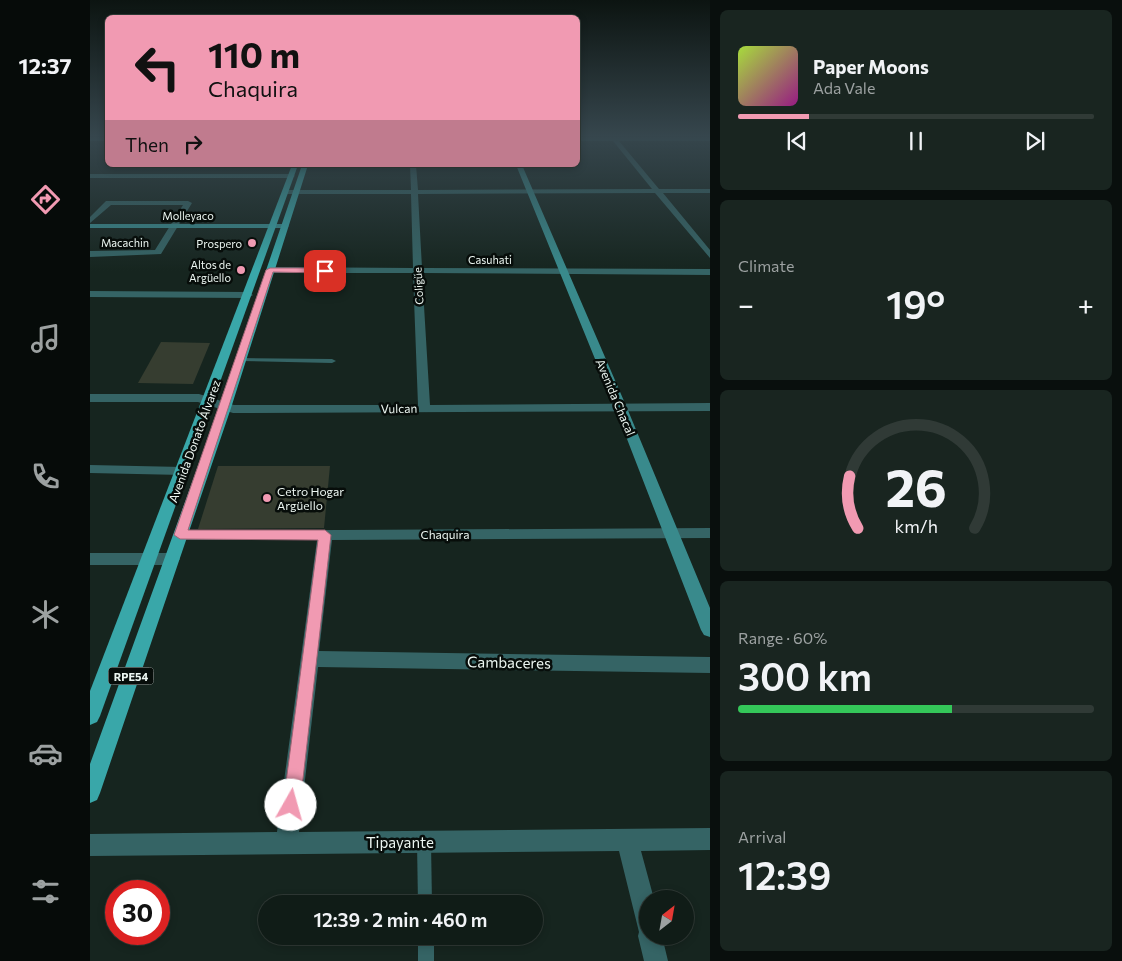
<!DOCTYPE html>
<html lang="en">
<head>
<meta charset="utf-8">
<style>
  body { margin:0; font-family:Commissioner,sans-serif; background:#192520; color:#f1f3f6; height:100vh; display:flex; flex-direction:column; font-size:19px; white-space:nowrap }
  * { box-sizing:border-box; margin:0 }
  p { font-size:16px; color:#9ca1a1 }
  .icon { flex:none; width:28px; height:28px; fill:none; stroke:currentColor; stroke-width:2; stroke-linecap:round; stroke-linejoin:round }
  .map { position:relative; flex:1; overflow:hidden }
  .panel { display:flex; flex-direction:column; gap:10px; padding:10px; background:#090f0d; width:412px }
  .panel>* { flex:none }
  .top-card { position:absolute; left:15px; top:15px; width:475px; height:152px; border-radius:8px; box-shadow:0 2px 8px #0003,0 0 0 1px #303a36; background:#f19ab2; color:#111; overflow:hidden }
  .needle { width:32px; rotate:31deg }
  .buttons { position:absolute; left:549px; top:890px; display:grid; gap:10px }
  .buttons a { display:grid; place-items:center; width:55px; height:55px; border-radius:50%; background:#101c17; box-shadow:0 2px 8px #0003,0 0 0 1px #303a36; font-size:25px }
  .speed { position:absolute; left:15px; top:880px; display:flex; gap:10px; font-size:25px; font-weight:700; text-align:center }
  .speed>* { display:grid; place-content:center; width:65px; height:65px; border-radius:50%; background:#101c17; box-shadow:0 2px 8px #0003,0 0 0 1px #303a36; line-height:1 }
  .speed .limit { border:8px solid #d22; background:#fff; color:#111 }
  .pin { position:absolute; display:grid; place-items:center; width:42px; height:42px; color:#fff; margin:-21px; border-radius:10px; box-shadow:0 2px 8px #0006 }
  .me { position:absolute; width:55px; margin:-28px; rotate:7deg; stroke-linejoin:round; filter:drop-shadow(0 0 4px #0008) }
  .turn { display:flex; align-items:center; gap:18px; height:105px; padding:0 20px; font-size:22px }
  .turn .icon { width:65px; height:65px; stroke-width:2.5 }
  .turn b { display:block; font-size:35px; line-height:42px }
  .then { display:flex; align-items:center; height:48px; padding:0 20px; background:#0003; gap:10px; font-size:19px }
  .big { font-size:38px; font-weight:600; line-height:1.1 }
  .panel .tile { flex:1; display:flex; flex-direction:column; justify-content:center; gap:8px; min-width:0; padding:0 18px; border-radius:8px; background:#192520 }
  .panel .dial { align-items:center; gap:0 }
  .dial svg { height:130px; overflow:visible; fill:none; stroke:#303a36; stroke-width:7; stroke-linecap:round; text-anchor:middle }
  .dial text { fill:#f1f3f6; stroke:none }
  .song { display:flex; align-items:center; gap:15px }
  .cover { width:60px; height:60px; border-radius:8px; background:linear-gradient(135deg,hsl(80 70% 55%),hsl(310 70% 35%)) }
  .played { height:5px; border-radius:2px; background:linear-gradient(90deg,#f19ab2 20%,#303a36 20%) }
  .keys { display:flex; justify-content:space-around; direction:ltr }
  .heat { display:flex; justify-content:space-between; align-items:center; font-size:28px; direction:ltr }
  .charge { height:8px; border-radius:4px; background:linear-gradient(90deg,#34c759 60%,#303a36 0) }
  .trip { position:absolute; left:168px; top:895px; width:285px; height:50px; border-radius:25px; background:#101c17; box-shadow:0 2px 8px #0003,0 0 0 1px #303a36; font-weight:600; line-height:50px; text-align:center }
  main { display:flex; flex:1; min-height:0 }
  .menu { display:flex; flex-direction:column; width:90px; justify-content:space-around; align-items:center; background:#060b09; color:#9ca1a1 }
  .menu .icon { width:35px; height:35px }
  .menu .on { color:#f19ab2 }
  .menu b { font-size:22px; color:#f1f3f6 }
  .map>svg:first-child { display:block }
  .building { fill:#363d30 }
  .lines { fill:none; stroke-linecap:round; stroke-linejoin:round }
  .service { fill:#356465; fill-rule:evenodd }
  .minor { fill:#356465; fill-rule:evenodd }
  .secondary { fill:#398a8c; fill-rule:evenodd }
  .primary { fill:#39a7a9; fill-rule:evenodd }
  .route { fill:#f19ab2; stroke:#9d6474 }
  .poi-dot { fill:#f19ab2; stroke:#070d0a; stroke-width:2 }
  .labels { text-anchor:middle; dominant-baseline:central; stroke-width:5; stroke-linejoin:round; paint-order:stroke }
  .far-street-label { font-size:11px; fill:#ecf6f1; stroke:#070d0a }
  .far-poi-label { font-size:11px; fill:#ecf6f1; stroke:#070d0a; text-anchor:end }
  .shield { fill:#070d0a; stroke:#a7b0ac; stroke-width:1 }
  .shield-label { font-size:11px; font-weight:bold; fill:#ecf6f1 }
  .street-label { font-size:12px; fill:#ecf6f1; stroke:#070d0a }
  .poi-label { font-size:12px; fill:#ecf6f1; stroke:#070d0a; text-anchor:start }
  .near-street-label { font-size:15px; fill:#ecf6f1; stroke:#070d0a }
</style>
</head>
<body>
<main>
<nav class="menu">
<b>12:37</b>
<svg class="icon on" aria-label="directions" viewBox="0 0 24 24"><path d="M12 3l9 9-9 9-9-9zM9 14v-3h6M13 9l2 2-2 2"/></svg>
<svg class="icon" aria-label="music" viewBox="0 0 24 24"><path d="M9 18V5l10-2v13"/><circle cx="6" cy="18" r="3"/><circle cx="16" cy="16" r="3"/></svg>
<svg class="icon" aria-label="phone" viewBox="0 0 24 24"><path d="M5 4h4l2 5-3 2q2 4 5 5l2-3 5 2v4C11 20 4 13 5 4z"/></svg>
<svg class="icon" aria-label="climate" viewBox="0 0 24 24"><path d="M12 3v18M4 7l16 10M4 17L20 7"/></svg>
<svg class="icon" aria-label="car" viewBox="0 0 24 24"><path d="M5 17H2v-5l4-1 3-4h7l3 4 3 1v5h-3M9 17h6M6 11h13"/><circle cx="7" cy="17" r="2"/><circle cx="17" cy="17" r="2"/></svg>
<svg class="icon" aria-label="filters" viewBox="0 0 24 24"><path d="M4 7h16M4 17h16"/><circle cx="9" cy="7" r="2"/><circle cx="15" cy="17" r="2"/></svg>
</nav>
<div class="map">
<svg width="620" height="961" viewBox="0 0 620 961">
  <rect width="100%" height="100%" fill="#16251f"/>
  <!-- building -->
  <g class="building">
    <path d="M71,342l49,1 -17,41 -55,-1z"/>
    <path d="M128,466h112l-6,62 -126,1z"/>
  </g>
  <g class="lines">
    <!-- service -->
    <g class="service">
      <path d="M151,358l91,1 4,2 -4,2 -93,-2v-2z"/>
      <path d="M334,836l5,2 2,5 1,61h-14l-1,-61 2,-5z"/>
      <rect x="328" y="936" width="16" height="25"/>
    </g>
    <!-- minor -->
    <g class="minor">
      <rect x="0" y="137" width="18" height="4"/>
      <path d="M488,137h132v4h-91l40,48h51v4h-47l47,57v8l-55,-65 -237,1 4,74 288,1v6l-288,-2 8,132 280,-2v8l-477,2 -35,-11h-108v-8h109l35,11h184l-5,-132h-143l-4,-3 4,-3 143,1 -2,-74h-125l-4,-2 4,-2h125l-1,-25h6l2,25 234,-1 -39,-48h-35z"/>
      <path d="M0,174h202l3,2 -3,2h-202z"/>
      <path d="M16,201h82l4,2 -31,51 -71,3v-6l65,-1 28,-45h-72l-21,18v-6z"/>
      <path d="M0,291l158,1 5,3 -5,3 -158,-1z"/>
      <path d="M0,465l93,2 7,4 -7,4 -93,-2z"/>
      <path d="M620,528v10l-378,2 -13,111 391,6v16l-392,-6 -19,165 411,-4v22l-69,1 13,48h-6v37h14l6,25h-24l-6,-25 1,-4 -20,-81 -529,5v-22l187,-2 40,-292h-136l-5,-1 -2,-4 2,-4z"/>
      <path d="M0,553h82l5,2 3,4 -3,4 -5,2h-82z"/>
    </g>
    <!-- secondary -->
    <g class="secondary">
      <path d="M426,165h6l105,243 83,200v29l-6,-2 -3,-5 -86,-222z"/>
      <path d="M0,224h195l4,2 -4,2h-195z"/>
    </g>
    <!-- primary -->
    <g class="primary">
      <path d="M202,165h6l-198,551 -3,6 -7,3v-34z"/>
      <path d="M212,165h6l-77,243 -131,385 -3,7 -7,3v-39l129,-356z"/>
    </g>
  </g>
  <!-- sky -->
  <linearGradient id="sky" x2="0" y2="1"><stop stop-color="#0c1411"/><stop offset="0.5" stop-color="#36464d"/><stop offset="1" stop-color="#36464d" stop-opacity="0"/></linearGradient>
  <rect width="620" height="271" fill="url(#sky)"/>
  <!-- route -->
  <path class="route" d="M180,268h55l4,3 -4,2 -52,-1 -85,258h137l6,5 -31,270 -3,6 -6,3 -6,-3 -2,-6 35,-265 -138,-1 -6,-4 92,-265z"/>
  <!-- markers -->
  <g class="poi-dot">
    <circle cx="162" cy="243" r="5"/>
    <circle cx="151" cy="270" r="5"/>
    <circle cx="177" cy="498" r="5"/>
  </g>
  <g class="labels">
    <!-- far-street labels -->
    <g class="far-street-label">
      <text x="98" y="215">Molleyaco</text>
      <text x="35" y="242">Macachin</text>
      <text x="400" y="259">Casuhati</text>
      <text transform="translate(328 286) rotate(-93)">Coligüe</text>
    </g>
    <!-- far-poi labels -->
    <g class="far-poi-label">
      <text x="152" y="243">Prospero</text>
      <text x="141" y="264">Altos de<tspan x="141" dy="13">Argüello</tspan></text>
    </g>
    <!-- shield labels -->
    <rect class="shield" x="18.5" y="667.5" width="45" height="17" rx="4"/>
    <g class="shield-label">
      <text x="41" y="676">RPE54</text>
    </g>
    <!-- street labels -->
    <g class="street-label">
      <text transform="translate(526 397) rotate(67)">Avenida Chacal</text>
      <text transform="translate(309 408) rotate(-1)">Vulcan</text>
      <text transform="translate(104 441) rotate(-70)">Avenida Donato Álvarez</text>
      <text x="355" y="534">Chaquira</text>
    </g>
    <!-- poi labels -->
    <g class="poi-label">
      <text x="187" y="491">Cetro Hogar<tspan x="187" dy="14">Argüello</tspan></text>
    </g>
    <!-- near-street labels -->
    <g class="near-street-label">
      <text transform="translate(419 662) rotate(1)">Cambaceres</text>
      <text x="310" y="842">Tipayante</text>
    </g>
  </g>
</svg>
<div class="buttons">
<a><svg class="needle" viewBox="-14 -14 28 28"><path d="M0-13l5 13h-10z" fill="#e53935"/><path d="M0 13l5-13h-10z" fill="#9ca1a1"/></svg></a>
</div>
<div class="speed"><div class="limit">30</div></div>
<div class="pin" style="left:235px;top:271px;background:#d93025"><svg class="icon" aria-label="arrive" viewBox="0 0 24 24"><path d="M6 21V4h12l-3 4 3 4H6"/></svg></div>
<svg class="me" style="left:201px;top:805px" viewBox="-20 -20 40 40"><circle r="19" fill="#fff"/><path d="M0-13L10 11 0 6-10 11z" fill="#f19ab2"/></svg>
<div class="trip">12:39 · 2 min · 460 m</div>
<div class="top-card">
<div class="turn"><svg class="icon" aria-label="left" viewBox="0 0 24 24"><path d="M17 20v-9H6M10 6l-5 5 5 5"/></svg><div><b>110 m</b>Chaquira</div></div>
<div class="then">Then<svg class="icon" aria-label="right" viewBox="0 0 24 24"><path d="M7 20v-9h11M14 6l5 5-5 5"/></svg></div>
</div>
</div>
<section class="panel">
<div class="tile">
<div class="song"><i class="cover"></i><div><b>Paper Moons</b><p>Ada Vale</p></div></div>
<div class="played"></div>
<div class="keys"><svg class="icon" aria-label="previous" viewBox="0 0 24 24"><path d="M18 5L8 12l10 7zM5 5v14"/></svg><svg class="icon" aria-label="pause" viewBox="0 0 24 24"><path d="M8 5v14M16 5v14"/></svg><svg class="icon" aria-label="next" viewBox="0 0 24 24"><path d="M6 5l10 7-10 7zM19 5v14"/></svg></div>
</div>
<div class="tile"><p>Climate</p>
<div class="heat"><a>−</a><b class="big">19°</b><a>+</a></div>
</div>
<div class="tile dial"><svg viewBox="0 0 100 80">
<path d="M14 69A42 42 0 1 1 86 69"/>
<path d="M14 69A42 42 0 0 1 9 37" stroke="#f19ab2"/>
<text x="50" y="56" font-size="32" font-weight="700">26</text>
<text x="50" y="72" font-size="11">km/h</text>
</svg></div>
<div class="tile"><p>Range · 60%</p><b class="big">300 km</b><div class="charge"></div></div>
<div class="tile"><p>Arrival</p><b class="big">12:39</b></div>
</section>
</main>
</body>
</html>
